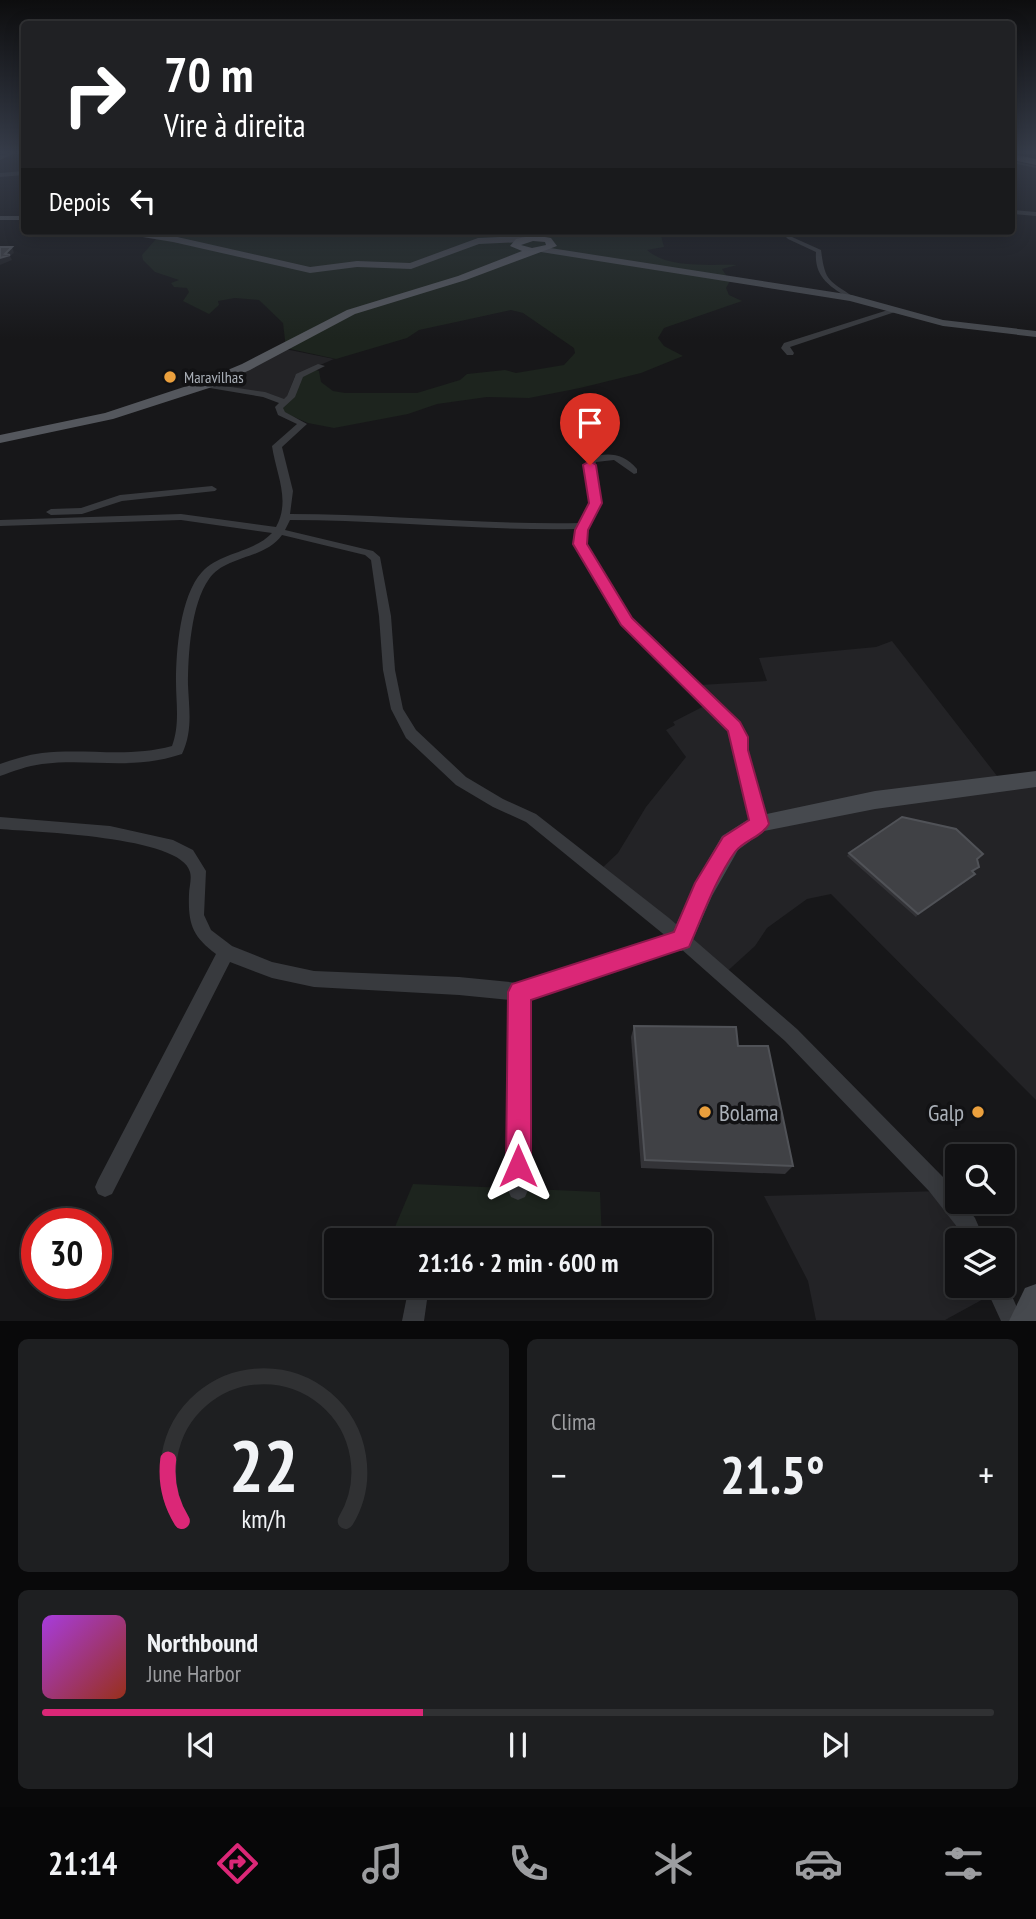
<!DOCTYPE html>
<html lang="pt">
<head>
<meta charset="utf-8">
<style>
  body { margin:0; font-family:"PT Sans Narrow",sans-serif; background:#1e1f21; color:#f1f3f6; height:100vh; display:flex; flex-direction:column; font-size:26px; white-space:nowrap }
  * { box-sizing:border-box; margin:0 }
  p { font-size:23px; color:#9c9da0 }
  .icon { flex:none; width:38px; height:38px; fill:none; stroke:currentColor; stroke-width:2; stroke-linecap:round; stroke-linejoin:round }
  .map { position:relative; height:1321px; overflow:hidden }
  .sheet { display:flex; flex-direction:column; gap:18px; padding:18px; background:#09090a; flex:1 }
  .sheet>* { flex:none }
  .banner { position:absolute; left:21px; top:21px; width:994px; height:214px; border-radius:7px; box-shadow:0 4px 18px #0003,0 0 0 2px #303133; background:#202124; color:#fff; overflow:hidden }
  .fabs { position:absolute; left:945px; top:1144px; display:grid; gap:14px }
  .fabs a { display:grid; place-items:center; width:70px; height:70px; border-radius:7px; background:#111113; box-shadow:0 4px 18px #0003,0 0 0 2px #303133; font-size:35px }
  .speed { position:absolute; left:21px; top:1208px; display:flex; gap:14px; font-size:35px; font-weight:700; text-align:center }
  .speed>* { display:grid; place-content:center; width:91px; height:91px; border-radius:50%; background:#111113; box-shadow:0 4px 18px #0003,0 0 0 2px #303133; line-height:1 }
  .speed .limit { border:10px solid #d22; background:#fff; color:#111 }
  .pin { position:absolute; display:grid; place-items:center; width:60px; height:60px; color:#fff; margin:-72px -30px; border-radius:50% 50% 50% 0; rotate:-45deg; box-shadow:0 0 7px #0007 }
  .pin .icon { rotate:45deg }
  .me { position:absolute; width:77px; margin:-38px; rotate:0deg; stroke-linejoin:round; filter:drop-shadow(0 0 5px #0008) }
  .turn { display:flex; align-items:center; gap:24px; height:147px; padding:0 28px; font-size:32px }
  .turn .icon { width:91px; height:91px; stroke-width:2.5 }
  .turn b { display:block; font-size:49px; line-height:60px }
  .then { display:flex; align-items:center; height:66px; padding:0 28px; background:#0003; gap:14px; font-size:26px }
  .big { font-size:52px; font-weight:700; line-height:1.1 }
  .sheet .card { flex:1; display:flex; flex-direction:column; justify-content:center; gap:10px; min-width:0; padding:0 24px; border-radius:10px; background:#1e1f21 }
  .sheet .dial { align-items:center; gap:0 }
  .dial svg { height:182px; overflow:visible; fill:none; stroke:#303133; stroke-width:7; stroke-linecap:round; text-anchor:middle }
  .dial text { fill:#f1f3f6; stroke:none }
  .song { display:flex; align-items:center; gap:21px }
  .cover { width:84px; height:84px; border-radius:10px; background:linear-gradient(135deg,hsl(280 70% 55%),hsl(10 70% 35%)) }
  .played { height:7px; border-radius:4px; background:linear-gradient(90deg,#db2777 40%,#303133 40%) }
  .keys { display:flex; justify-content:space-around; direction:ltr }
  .heat { display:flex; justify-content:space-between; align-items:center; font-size:38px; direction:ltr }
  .sheet .tiles { flex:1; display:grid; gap:18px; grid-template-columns:1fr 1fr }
  .card:last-child { grid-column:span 2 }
  .trip { position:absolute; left:324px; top:1228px; width:388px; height:70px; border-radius:7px; background:#111113; box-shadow:0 4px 18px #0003,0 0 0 2px #303133; font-weight:700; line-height:70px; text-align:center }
  .dock { display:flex; height:112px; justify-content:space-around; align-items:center; background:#070708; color:#9c9da0 }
  .dock .icon { width:49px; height:49px }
  .dock .current { color:#db2777 }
  .dock b { font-size:32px; color:#f1f3f6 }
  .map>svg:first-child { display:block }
  .built { fill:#232326 }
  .green { fill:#1d241e }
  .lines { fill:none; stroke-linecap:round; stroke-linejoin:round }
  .street { fill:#383a3e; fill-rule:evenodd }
  .secondary { fill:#46494e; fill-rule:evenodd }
  .primary { fill:#54575d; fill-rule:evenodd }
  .highway { fill:#64686f; fill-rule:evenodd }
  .wall { fill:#333337 }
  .shaded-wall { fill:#222225 }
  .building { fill:#404145; stroke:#505257; stroke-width:2 }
  .route { fill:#db2777; stroke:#8e194d; stroke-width:2 }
  .poi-dot { fill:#eba03d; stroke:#121214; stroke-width:2.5 }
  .labels { text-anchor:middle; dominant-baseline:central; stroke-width:7; stroke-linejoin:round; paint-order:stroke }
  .far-poi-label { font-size:16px; fill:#aab0b8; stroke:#121214; text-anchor:start }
  .near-poi-label { font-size:23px; fill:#aab0b8; stroke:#121214; text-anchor:start }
</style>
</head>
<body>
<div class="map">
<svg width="1036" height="1321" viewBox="0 0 1036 1321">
  <rect width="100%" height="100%" fill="#171719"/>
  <!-- built -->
  <g class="built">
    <path d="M285,349l49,10 -39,17 -10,25 -78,-15 18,-5z"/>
    <path d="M892,641l109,140 35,-5v324l-205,-206 -24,5 -40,29 -12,18 -33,30 -121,-107 17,-16 28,-46 40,-50 -20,-27 9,-5 -2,-3 41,-21 -14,-16 67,-4 -8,-23 117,-11z"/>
    <path d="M941,1191l34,50h-18v45h39l2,5 -53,29h-129l-8,-39 -44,-85z"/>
  </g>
  <!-- green -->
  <g class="green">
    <path d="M196,231h470l-6,1 4,15 -17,3c21,19 63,14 90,15l-15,4 8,12 -4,7 3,7 13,6 -78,27 -6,10 6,8 19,10 -42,17 -61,15 -51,10 -42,-1 -50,7 -29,10 -74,14 -26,-5 -23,-10 -3,-4 19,-33 15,-6 3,1 2,11 12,9 12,2h72l43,-13 7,-6 38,-4 11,3 48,-8 11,-12 -1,-5 -51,-35 -12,-3 -92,20 -12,8 -71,21 -50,-11 -3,-25 -24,-23 -24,-2 -17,3 1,4 -10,9 -26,-13 6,-9 -2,-4 -13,-1 -3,-4 8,-3 -24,-8 -12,-12 -1,-5 14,-16 23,-1z"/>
    <path d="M413,1184l187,8 2,49h-209l-1,-7z"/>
  </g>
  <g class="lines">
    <!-- street -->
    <g class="street">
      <path d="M1012,161l24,5v2l-24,-5z"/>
      <path d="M24,171v4l-24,2v-4z"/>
      <path d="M1012,210l24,2v4l-24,-2z"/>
      <path d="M780,231h6l6,6 29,13c4,31 7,30 33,47v2h-4c-20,-12 -36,-22 -34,-47l-28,-13z"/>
      <path d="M888,310l7,2 -105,35 4,6 -1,2h-6l-6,-7 3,-5z"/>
      <path d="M318,364l7,2 -22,11 -8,20 -12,11 2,4 22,12 -25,23 11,44 -3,23c97,0 194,11 291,9l10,-20c-5,-15 -9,-30 -2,-45 19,-6 34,-5 48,11v4l-3,1 -20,-14 -18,2 -2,14 7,27 -14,27 -2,15 45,74 109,103 8,15 -1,13 20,73 -2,4 -5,2 -5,-2 -2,-4 -20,-73 1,-13 -4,-7 -107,-105 -47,-80 2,-16c-96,2 -191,-9 -287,-9l-5,10 88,21 7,6 11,59 4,54 8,39 13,21 50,47 37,22 33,15 133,104 128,111 146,148 14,18v7h6l12,16 10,23h-21l-3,-9 -32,-41 -144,-150 -105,-93 -152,50v192l-3,7 -7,3 -7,-3 -3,-7 2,-190 -51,-5 -145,-8 -42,-9 -42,-16 -118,232 -7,3 -7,-3 -3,-7 3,-7 118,-226c-24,-18 -28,-30 -27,-60 0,-6 3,-15 1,-22 -8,-36 -157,-40 -190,-43v-12l110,9 63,14 20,10 13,21 -2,44 7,15 21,16 40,16 42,9 145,6 60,6 148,-46 -141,-115 -33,-15 -37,-22 -50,-47 -15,-29 -8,-39 -4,-54 -8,-56 -6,-5 -83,-20c-18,25 -56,20 -73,44 -18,25 -21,76 -21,106 1,24 5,46 -6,69 -52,17 -90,4 -140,10 -15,2 -28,7 -42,12v-12c14,-5 27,-9 42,-11 44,-5 87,5 130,-7 8,-21 4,-43 4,-64 0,-31 4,-86 26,-110 19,-20 51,-19 70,-39l-91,-13 -181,6v-6l181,-6 95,13c15,-27 0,-53 -4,-81l25,-22 -19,-9 -3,-8 4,-4 -16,-6 -59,-10 -4,-2 4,-2 61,9 19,7 3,-3 9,-22z"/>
      <path d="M212,486l5,3 -2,2 -93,10 -40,13 -31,1 -5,-3 5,-3 30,-1 39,-13z"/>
      <path d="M1003,1278h1l19,43h-22l-16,-35h18z"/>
      <path d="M409,1286h16l3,7 -4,28h-22z"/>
    </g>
    <!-- secondary -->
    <g class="secondary">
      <path d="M12,154l-1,1 -11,5v-5z"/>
      <rect x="0" y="216" width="24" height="4"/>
      <path d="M106,231l67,5 137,31 47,-6 53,2 68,-25 44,-2 4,3 -4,3 -43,2 -68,25 -54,-2 -47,6 -137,-31z"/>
      <path d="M544,247l308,48 91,25 93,11v6l-93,-11 -93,-25 -309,-49v-4z"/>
      <path d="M1036,771v16l-161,22 -111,22 -26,19 -26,46 -23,52 -8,3 -8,-3 -4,-8 4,-8 22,-49 27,-47 30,-19 123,-26z"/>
      <path d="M1036,1284v37h-27l16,-33z"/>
    </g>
    <!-- primary -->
    <path class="primary" d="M533,235l18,3 6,8 -91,34 -111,34 -105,56 -41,18 -96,31 -113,24v-8l105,-22 94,-31 43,-18 105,-54 111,-34 64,-25 -12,-5 6,-7zM533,241l12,1 1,3 -14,3 -11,-3z"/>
    <!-- highway -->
    <path class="highway" d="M1012,154l24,5v6l-24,-5z"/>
  </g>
  <!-- wall -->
  <g class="wall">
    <path d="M849,853l131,5 -3,2 -1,10 -3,2 2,2 -3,3 -56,40 -69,-61z"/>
    <path d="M634,1026l104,20 55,120 -8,8 -144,-6 -10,-131z"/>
  </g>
  <!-- shaded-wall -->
  <g class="shaded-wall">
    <path d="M12,247l2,6 -4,3 2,4 -12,5v-7z"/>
    <path d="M975,874l-3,3 -56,40 2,-3z"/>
  </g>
  <!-- building -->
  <g class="building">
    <path d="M0,247h12l-7,7 5,1 -10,3z"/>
    <path d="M902,817l54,12 27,25 -6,5 2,8 -7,4 3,3 -57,40 -69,-61z"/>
    <path d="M634,1026l102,1 2,19h30l25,120 -148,-6z"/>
  </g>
  <!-- sky -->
  <linearGradient id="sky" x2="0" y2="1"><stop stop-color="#0d0d0e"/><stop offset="0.45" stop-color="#363c49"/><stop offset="1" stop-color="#363c49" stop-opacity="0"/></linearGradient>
  <rect width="1036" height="339" fill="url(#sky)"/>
  <!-- route -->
  <path class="route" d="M590,461l6,4 6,38 -14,27 -1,14 45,74 108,104 8,15v13l21,74c-7,13 -25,16 -34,28 -20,28 -32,63 -46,95l-158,53v166l-4,9 -9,3 -9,-3 -3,-9 2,-174 4,-8 162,-52 21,-49 28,-46 26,-17 -21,-89 -107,-106 -48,-81 2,-14 14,-27 -6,-38z"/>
  <!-- markers -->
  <g class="poi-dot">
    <circle cx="170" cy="377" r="7"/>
    <circle cx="705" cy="1112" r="7"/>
    <circle cx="978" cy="1112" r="7"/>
  </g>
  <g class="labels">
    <!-- far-poi labels -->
    <g class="far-poi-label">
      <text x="184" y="377">Maravilhas</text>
    </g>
    <!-- near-poi labels -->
    <g class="near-poi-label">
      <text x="719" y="1112">Bolama</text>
      <text x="964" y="1112" text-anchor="end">Galp</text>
    </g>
  </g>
</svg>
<div class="fabs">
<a><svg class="icon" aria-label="search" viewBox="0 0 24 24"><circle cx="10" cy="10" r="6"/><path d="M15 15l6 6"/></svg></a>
<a><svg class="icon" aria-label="layers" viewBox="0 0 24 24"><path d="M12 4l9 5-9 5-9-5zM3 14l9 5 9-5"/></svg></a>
</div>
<div class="speed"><div class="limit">30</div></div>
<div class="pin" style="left:590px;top:465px;background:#d93025"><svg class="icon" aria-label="arrive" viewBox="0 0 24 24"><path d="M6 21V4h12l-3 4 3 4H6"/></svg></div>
<svg class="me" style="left:518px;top:1166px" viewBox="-20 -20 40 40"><path d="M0-17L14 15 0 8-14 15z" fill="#db2777" stroke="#fff" stroke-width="4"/></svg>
<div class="trip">21:16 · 2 min · 600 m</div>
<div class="banner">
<div class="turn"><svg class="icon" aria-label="right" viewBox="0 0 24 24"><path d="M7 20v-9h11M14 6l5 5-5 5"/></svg><div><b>70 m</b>Vire à direita</div></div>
<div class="then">Depois<svg class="icon" aria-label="left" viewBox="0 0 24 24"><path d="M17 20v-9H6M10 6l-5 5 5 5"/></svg></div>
</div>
</div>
<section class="sheet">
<div class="tiles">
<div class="card dial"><svg viewBox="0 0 100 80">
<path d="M14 69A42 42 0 1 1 86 69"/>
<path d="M14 69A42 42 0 0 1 8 42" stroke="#db2777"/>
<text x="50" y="56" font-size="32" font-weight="700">22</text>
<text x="50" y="72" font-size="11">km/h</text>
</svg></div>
<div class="card"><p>Clima</p>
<div class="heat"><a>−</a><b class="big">21.5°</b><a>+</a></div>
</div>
<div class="card">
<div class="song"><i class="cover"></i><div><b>Northbound</b><p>June Harbor</p></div></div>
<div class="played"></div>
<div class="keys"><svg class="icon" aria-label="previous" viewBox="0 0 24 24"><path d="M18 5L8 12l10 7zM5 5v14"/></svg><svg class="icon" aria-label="pause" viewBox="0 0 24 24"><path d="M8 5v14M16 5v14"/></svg><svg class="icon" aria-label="next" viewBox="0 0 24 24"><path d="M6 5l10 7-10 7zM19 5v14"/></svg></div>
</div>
</div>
</section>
<nav class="dock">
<b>21:14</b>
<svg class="icon current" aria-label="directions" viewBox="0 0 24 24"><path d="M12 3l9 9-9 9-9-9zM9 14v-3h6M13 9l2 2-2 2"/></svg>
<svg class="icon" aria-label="music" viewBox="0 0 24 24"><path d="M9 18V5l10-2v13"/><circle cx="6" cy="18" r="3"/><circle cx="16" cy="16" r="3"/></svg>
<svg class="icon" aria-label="phone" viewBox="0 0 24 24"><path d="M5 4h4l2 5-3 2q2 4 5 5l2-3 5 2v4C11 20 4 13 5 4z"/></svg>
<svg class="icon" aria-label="climate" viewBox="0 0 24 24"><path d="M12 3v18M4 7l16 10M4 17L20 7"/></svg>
<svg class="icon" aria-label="car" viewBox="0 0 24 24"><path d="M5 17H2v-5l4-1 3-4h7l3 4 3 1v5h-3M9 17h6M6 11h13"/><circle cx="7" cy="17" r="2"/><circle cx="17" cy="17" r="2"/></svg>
<svg class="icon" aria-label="filters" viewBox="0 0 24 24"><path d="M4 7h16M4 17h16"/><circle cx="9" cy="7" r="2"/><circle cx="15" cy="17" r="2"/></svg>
</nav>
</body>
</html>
